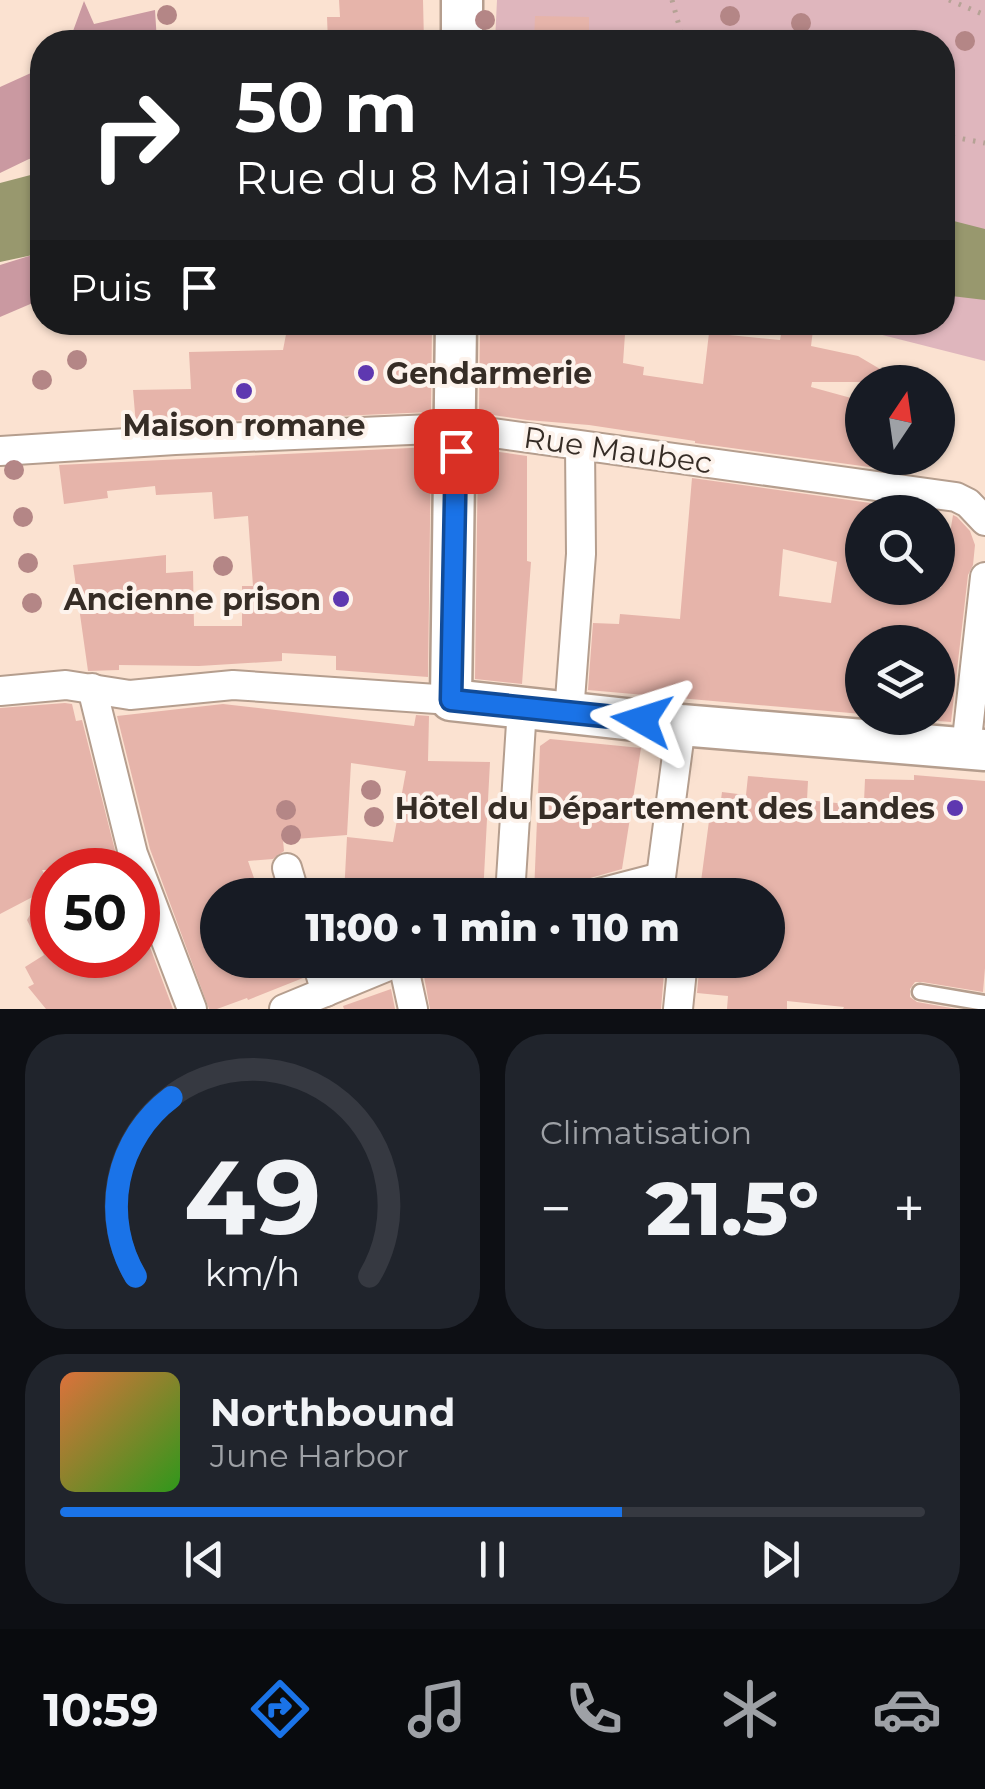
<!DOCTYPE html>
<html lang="fr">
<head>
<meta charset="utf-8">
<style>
  body { margin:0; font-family:Montserrat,sans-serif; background:#20242c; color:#f1f3f6; height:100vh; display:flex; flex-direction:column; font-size:38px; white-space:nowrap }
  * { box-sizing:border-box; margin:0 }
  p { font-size:32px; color:#9ea1a6 }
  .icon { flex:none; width:55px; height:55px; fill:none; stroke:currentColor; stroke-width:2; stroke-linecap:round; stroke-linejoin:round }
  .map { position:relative; height:1009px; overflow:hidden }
  .side { display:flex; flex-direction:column; gap:25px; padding:25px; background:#0d0f14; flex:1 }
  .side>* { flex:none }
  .banner { position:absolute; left:30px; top:30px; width:925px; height:305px; border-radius:40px; box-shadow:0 2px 8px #0004; background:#202124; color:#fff; overflow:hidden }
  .needle { width:65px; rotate:13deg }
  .buttons { position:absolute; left:845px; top:365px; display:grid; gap:20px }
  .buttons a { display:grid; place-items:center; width:110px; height:110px; border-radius:50%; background:#171b24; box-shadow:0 2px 8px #0004; font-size:50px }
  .speed { position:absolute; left:30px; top:848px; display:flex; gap:20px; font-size:50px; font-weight:700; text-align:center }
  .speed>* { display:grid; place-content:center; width:130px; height:130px; border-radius:50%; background:#171b24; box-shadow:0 2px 8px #0004; line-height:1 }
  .speed .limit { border:15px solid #d22; background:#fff; color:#111 }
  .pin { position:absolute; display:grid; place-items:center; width:85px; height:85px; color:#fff; margin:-42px; border-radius:20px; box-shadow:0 5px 15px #0006 }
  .me { position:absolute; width:110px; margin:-55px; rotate:276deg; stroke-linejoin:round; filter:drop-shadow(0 0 8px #0008) }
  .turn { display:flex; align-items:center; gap:35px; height:210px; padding:0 40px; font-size:45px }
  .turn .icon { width:130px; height:130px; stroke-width:2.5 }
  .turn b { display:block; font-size:70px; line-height:85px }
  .then { display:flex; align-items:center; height:95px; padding:0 40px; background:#0003; gap:20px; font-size:38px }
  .big { font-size:75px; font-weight:800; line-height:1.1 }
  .side .card { flex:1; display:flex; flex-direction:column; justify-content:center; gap:15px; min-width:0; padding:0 35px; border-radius:40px; background:#20242c }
  .side .dial { align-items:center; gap:0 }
  .dial svg { height:260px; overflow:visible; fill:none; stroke:#363941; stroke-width:7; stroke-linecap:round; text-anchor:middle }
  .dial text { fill:#f1f3f6; stroke:none }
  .song { display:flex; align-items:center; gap:30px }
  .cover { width:120px; height:120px; border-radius:15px; background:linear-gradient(135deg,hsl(20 70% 55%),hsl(110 70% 35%)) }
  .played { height:10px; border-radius:5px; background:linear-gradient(90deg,#1a73e8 65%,#363941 65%) }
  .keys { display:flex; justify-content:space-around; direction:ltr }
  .heat { display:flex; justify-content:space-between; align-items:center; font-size:55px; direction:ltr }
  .side .tiles { flex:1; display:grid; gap:25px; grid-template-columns:1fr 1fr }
  .card:last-child { grid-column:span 2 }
  .trip { position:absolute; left:200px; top:878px; width:585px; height:100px; border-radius:50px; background:#171b24; box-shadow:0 2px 8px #0004; font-weight:800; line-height:100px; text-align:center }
  .tab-bar { display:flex; height:160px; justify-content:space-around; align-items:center; background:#090b0e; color:#9ea1a6 }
  .tab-bar .icon { width:70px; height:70px }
  .tab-bar .active { color:#1a73e8 }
  .tab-bar b { font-size:45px; color:#f1f3f6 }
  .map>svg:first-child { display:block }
  .green { fill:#dfb6bd }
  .forest { fill:#ca99a1 }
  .water { fill:#98986e }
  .building { fill:#e6b4aa; fill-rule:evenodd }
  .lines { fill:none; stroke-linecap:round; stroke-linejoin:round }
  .lane-casing { stroke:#b59e8e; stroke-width:19 }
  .street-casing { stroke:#b59e8e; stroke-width:32 }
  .secondary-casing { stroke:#b59e8e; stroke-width:45 }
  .path { stroke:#b5a295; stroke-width:5; stroke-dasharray:2.5 8; stroke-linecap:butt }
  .lane { stroke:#fff; stroke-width:14 }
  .street { stroke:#fff; stroke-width:28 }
  .secondary { stroke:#fff; stroke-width:40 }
  .tree { fill:#b48686 }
  .route-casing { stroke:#114b97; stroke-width:25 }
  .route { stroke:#1a73e8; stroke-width:18 }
  .poi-dot { fill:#5e38b0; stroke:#fdf3ec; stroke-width:4 }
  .labels { text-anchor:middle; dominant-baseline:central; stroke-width:8; stroke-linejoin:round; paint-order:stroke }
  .poi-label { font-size:30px; font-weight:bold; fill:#362d26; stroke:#fdf3ec; text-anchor:end }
  .street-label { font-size:30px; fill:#362d26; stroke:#fdf3ec }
</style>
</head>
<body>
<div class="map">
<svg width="985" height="1009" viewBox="0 0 985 1009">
  <rect width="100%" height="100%" fill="#fbe2d1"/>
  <!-- green -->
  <path class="green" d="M497,0h488v361l-150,-38 107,-1v-280h-447z"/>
  <!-- forest -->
  <g class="forest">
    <path d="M84,1l10,23 61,-14 2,32h-88z"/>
    <path d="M42,68v89l-13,2 -29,14v-86z"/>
    <path d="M42,252v47l-42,18v-52z"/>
  </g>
  <!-- water -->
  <g class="water">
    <path d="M42,172v81l-42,9v-79z"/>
    <path d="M942,218l43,11v71l-42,-5z"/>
  </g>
  <!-- building -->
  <g class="building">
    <path d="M339,0h84l1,42h-96l-1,-25h13z"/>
    <path d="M535,16l54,1v25h-55z"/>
    <path d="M381,322l51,1 -1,89 -295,13 -3,-35 58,-1 -2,-37 94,-2 5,-26 93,1z"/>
    <path d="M507,322h83l-1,6 36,6 -2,29 21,4 -1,8 60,9 6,-51 71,7 3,-16 3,-2h28l-3,24 47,10 44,26h-90l-1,5 51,14v57h11l18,12 -196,-27v-2l-106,-16 -62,-5 -48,-7 1,-86h26z"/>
    <path d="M431,447l-3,230 -92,-7v-14l-54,-3v8l-83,5 -80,-1v5l-31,1 -15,-106 93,-10v18l27,-2 1,55h48v-40h11l-5,-70 -34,3 -2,-27 -56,3 -1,-9 -48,5 1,7 -44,6 -5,-39z"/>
    <path d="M478,449l49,7v105l4,1 -9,122 -47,-5z"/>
    <path d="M692,478l221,31 -1,3h-50v76h79l12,-73 4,2 13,14 5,14 -2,20 -5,10 -17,147 -13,-1v-79h-76v72l-274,-24 5,-67 26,1 1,-10 60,5zM783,549l54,13 -6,41 -52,-7z"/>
    <path d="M65,703l7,1 4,17 6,-1 38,150h-78l7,12 3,-6v79h86v-40l35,94h-127l-18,-22 6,-3 -9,-17 19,-12 -17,-35 17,-29 -44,23v-206z"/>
    <path d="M223,704l191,22 2,-11 13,1 -1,45 62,1 -7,133h-139l3,-58 46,5 13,-71 -55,-8 -4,72 -64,5 1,11 -11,8 -25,2 12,34h-42v65h81l4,18 -55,22 -1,-2 -30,11h-8l-59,-160 -33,-133z"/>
    <path d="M550,739l91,9 -19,121 -88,25 6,-148z"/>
    <path d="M914,775l71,6v187l-2,24 -61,-10h-7l-5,7v8l7,5 40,7h-114l1,-2 -57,-6v8h-60l1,-13 -31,-3 3,-33h68v-65h-66l1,-6h-3l9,-68 9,1 4,-30 24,3 2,-19 60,5 -1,19 49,5v-3h8l1,-23 49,1z"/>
    <path d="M472,960h193l-4,49h-231l-6,-33z"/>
    <path d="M391,989l4,20h-51l-1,-3z"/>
  </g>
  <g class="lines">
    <defs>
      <path id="lane" d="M920,992l65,11"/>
      <g id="street">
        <path d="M0,451l175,-11 281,-12 500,69 12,6 17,18"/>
        <path d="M92,688l41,166 59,155"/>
        <path d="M0,691l66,-6 64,10 103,-10 218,15"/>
        <path d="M569,713l12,-159 -1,-108"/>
        <path d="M966,748l19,-171"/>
        <path d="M287,868l8,27"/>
        <path d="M661,877l20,-152"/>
        <path d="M510,895l12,-187"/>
        <path d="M592,895l69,-18"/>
        <path d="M316,960l10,32"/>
        <path d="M406,977l7,32"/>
        <path d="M284,1009l119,-49"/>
        <path d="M678,1009l5,-49"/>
      </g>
      <g id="secondary">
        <path d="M462,42v-42"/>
        <path d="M456,322l-5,378 230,25 304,25"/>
      </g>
    </defs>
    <!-- lane casing -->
    <use href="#lane" class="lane-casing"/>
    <!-- street casing -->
    <use href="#street" class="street-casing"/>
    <!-- secondary casing -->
    <use href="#secondary" class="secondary-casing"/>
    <!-- path -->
    <g class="path">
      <path d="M672,0l11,40 6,2"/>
      <path d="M949,0l36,15"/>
      <path d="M942,135l43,8"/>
    </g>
    <!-- lane -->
    <use href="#lane" class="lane"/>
    <!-- street -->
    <use href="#street" class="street"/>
    <!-- secondary -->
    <use href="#secondary" class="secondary"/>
  </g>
  <!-- trees -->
  <g class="tree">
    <circle cx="167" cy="15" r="10"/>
    <circle cx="730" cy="16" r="10"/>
    <circle cx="485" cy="20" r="10"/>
    <circle cx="801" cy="23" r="10"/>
    <circle cx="965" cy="41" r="10"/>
    <circle cx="77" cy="360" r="10"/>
    <circle cx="42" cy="380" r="10"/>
    <circle cx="14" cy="470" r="10"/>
    <circle cx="23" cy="517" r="10"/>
    <circle cx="28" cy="563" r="10"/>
    <circle cx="223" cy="566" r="10"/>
    <circle cx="32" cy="603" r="10"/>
    <circle cx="371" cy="790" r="10"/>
    <circle cx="286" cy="810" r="10"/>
    <circle cx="374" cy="817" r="10"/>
    <circle cx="291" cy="835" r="10"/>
  </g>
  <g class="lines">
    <defs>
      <path id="route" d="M456,451l-5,249 191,20"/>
    </defs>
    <!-- route casing -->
    <use href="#route" class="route-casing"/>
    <!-- route -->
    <use href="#route" class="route"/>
  </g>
  <!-- markers -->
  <g class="poi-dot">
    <circle cx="366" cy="373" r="10"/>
    <circle cx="244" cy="391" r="10"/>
    <circle cx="341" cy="599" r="10"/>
    <circle cx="955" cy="808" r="10"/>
  </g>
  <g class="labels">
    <!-- poi labels -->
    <g class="poi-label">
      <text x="386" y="373" text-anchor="start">Gendarmerie</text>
      <text x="244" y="425" text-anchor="middle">Maison romane</text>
      <text x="321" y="599">Ancienne prison</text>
      <text x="935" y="808">Hôtel du Département des Landes</text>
    </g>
    <!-- street labels -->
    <g class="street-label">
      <text transform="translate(618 450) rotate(8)">Rue Maubec</text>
    </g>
  </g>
</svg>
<div class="buttons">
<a><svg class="needle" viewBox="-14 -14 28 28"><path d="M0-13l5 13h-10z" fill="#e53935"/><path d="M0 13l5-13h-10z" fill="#9ea1a6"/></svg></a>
<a><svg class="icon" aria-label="search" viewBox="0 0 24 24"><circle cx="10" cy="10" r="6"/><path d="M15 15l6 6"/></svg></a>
<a><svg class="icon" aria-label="layers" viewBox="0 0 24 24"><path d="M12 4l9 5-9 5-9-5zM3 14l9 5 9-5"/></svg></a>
</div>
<div class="speed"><div class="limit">50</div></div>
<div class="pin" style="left:456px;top:451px;background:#d93025"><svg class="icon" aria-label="arrive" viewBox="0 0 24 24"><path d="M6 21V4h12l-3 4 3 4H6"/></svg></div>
<svg class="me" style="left:642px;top:720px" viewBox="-20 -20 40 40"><path d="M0-17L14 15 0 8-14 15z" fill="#1a73e8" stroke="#fff" stroke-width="4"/></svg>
<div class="trip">11:00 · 1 min · 110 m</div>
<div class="banner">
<div class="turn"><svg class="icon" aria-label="right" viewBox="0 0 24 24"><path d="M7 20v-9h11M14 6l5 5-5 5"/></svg><div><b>50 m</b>Rue du 8 Mai 1945</div></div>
<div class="then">Puis<svg class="icon" aria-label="arrive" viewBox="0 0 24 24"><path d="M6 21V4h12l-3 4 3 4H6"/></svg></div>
</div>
</div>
<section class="side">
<div class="tiles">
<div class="card dial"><svg viewBox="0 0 100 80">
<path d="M14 69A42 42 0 1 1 86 69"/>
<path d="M14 69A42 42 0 0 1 25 14" stroke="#1a73e8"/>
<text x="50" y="56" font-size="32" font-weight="700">49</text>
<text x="50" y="72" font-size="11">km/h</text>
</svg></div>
<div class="card"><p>Climatisation</p>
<div class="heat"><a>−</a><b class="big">21.5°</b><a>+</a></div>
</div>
<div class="card">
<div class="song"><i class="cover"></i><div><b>Northbound</b><p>June Harbor</p></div></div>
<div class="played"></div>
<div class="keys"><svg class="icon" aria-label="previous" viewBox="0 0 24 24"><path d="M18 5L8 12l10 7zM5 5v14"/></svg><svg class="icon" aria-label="pause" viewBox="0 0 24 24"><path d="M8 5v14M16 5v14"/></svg><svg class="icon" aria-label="next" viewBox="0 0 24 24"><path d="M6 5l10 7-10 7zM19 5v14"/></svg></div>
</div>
</div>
</section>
<nav class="tab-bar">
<b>10:59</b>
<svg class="icon active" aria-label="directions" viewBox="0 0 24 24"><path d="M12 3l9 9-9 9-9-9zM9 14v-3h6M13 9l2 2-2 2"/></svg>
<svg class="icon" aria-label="music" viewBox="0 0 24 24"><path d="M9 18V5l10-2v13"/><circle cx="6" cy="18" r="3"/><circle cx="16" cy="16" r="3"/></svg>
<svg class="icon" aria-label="phone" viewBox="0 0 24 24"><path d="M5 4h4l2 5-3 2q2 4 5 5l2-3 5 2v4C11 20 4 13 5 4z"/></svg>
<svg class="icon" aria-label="climate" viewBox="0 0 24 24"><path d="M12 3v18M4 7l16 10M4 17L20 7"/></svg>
<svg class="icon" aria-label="car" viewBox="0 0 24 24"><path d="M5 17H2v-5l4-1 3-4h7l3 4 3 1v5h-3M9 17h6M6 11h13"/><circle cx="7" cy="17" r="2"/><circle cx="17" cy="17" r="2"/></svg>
</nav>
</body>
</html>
